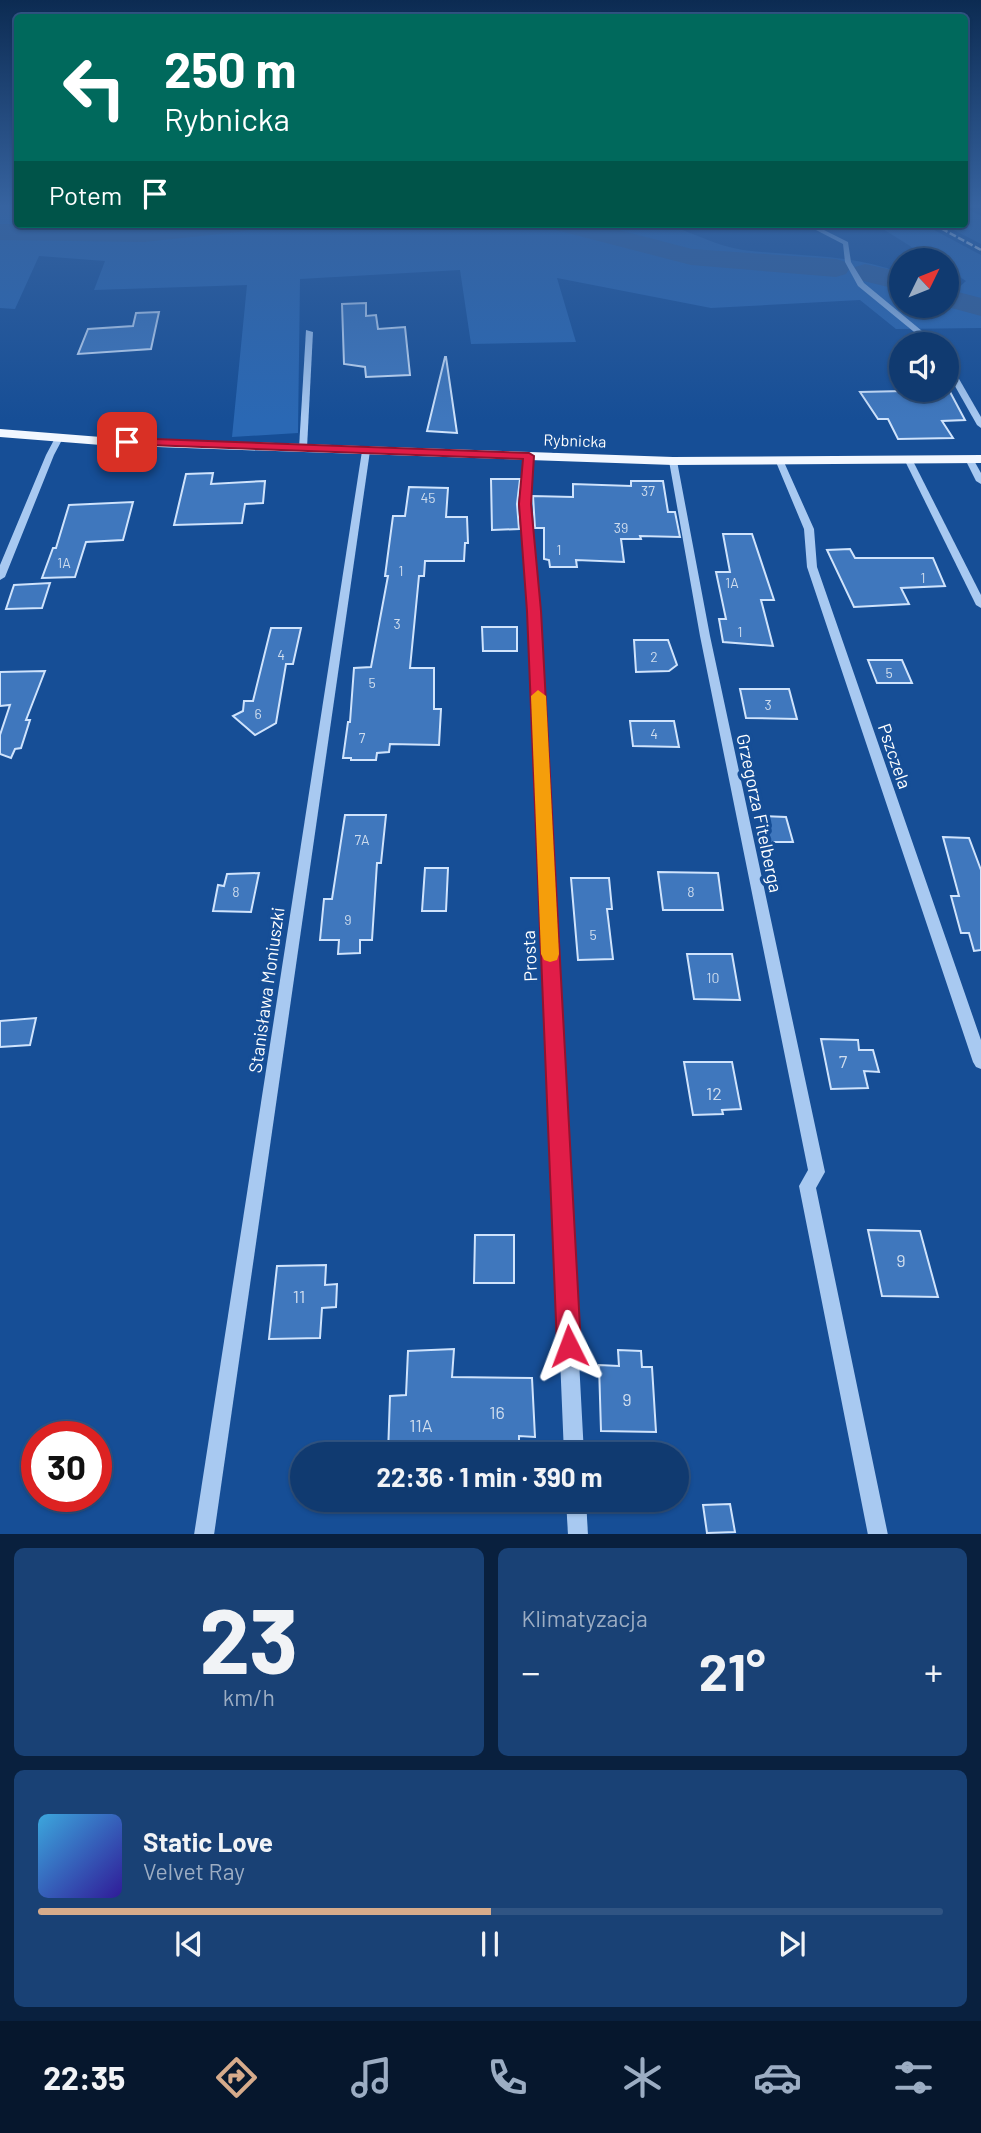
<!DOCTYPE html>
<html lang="pl">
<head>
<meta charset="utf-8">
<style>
  body { margin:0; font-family:Barlow,sans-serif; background:#194175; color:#f1f3f6; height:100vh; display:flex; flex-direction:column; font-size:26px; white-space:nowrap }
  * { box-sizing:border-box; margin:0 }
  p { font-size:23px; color:#9cadc3 }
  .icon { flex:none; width:38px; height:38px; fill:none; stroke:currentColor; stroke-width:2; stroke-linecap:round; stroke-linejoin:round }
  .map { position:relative; height:1534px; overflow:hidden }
  .details { display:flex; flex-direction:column; gap:14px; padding:14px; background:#09203e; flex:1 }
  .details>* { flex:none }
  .hud { position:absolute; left:14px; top:14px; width:954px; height:214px; border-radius:7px; box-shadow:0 2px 5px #0004,0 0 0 2px #305483; background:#00695c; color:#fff; overflow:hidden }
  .needle { width:46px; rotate:47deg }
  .tools { position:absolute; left:889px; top:248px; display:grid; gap:14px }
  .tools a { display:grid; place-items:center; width:70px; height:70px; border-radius:50%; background:#103a70; box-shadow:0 2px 5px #0004,0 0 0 2px #305483; font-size:35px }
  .speed { position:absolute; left:21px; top:1421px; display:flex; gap:14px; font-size:35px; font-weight:700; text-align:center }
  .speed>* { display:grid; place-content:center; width:91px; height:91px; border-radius:50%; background:#103a70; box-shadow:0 2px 5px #0004,0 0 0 2px #305483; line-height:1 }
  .speed .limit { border:10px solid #d22; background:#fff; color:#111 }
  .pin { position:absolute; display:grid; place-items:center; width:60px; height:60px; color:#fff; margin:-30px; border-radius:14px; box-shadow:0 4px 10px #0006 }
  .me { position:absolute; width:77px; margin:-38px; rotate:357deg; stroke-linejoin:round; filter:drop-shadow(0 0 5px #0008) }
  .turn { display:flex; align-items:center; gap:24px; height:147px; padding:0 35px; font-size:32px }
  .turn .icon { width:91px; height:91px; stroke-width:2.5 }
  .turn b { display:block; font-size:49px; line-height:60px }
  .then { display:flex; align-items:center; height:66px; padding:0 35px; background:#0003; gap:14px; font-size:26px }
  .big { font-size:52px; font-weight:700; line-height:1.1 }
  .details .widget { flex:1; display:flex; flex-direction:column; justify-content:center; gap:10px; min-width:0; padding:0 24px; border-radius:10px; background:#194175 }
  .details .dial { align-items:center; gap:0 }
  .dial b { font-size:91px; line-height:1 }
  .song { display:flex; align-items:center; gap:21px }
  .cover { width:84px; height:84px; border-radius:10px; background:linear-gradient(135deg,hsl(200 70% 55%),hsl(250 70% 35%)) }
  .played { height:7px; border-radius:4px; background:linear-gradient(90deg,#d6ab8b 50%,#305483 50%) }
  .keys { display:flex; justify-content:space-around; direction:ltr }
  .heat { display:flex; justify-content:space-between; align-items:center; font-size:38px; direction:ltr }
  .details .tiles { flex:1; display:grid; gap:14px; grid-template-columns:1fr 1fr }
  .widget:last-child { grid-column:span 2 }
  .trip { position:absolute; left:290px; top:1442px; width:399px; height:70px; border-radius:35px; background:#103a70; box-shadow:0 2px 5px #0004,0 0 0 2px #305483; font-weight:700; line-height:70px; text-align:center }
  .dock { display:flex; height:112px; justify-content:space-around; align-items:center; background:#06172d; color:#9cadc3 }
  .dock .icon { width:49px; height:49px }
  .dock .selected { color:#d6ab8b }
  .dock b { font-size:32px; color:#f1f3f6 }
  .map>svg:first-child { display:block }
  .green { fill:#2a68b4 }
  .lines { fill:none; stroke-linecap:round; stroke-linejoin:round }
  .river { fill:#365e93; fill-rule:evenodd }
  .building { fill:#3f77bd; stroke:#cfe3fc; stroke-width:2 }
  .minor { fill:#a8c9f1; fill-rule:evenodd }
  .major { fill:#f2f7ff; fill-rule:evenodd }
  .rail { stroke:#fff; stroke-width:2.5; stroke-dasharray:7 2.5; stroke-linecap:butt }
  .route { fill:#e11d48; stroke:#92132f; stroke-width:2 }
  .slow { fill:#f59e0b }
  .labels { text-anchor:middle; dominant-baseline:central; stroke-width:7; stroke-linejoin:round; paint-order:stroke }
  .number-label { font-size:14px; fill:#cfddee }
  .far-street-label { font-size:16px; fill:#fff; stroke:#164e96 }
  .street-label { font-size:18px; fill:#fff; stroke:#164e96 }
  .near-number-label { font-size:18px; fill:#cfddee }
</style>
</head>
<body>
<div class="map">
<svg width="981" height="1535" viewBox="0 0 981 1535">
  <rect width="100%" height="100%" fill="#164e96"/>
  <!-- green -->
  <g class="green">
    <path d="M0,206h17l1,18h648c25,8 51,22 77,26 54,7 106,3 158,23v33h46v-15l6,2 13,-12 -19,-12v-8h-13l-59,-37h48l58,31v73l-85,1 -36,-29 -149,8 -154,-30 19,64 -105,2 -11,-74 -160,9 -2,154 -66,4 15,-152 -153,5 11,-29 -66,-5 -24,53 -15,-1z"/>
    <path d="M964,207l17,9v28l-39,-20h22z"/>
  </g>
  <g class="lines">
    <!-- river -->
    <g class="river">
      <path d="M0,224h252l-4,6 -9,2 -95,10 -144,-2z"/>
      <path d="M552,224h44l96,25 144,10 10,3 4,6 -4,6 -10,3 -145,-12 -135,-35z"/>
      <path d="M865,264l36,8v18l-46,-11 -4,-6 4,-6z"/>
      <path d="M947,289l34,9v18l-37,-10h3z"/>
    </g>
  </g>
  <!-- building -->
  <g class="building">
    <path d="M366,303v13l10,-1 2,14 27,-2 5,48 -44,2 -1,-10 -21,-3 -2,-60z"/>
    <path d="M159,312l-8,37 -73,5 10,-25 45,-3 3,-13z"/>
    <path d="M445,357h1l11,76 -30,-2z"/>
    <path d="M949,390l16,30 -23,1 11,17 -55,1 -10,-20h-10l-18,-27z"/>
    <path d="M213,473l-2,11 54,-3 -2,22 -18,1 -3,19 -68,2 12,-51z"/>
    <path d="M491,479h29l-3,25 2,25 -27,1z"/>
    <path d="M631,481h32l5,31h7l5,25 -40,-1 1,3h-20l3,23 -48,-2 1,7h-27l-1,-7 -5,-1v-31h-9l-2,-32 40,1v-13l58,2z"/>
    <path d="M409,487l39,1 -2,29h21l1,26h-3l-1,18h-39l-1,15h-5l-9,92h24v41h7l-2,36 -49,-1 -1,8 -12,1 -1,7h-25v-2h-8l5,-36h2l4,-54 17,-1 17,-91h-3l8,-60h12z"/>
    <path d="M133,502l-10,38 -37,2 -11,35 -33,1 11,-30h3l13,-43z"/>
    <path d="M723,534h29l22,66h-13l12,46 -50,-4 -4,-23h7l-10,-47h14z"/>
    <path d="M850,549l5,9h78l12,28 -44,2 8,16 -55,3 -27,-57z"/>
    <path d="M50,583l-8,25 -36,1 8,-24z"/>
    <path d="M482,627h35v24h-34z"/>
    <path d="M271,628h30l-8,36h-7l-10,59 -21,12 -22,-19 10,-5 1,-10h9z"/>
    <path d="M634,640h34l9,25 -8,6 -33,1z"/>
    <path d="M868,660h34l10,23h-35z"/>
    <path d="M45,671l-19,49h4l-9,28 -6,1 -4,9 -11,-4v-19l10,-30 -10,1v-34z"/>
    <path d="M740,689h49l8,30 -51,-1z"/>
    <path d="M630,721h44l5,26 -46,-1z"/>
    <path d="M345,815h41l-5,48h-4l-5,77h-12v13l-22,1 1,-14h-19l4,-41h8z"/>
    <path d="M759,816l27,1 7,25h-28z"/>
    <path d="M943,837l26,1 12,32v80l-7,1 -5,-18h-8l-10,-37h8z"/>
    <path d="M425,868h23l-2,43h-24z"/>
    <path d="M658,872l60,1 5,37h-60z"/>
    <path d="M259,873l-8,39 -38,-1 5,-26 6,1 3,-12z"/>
    <path d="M571,878h38l3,31h-5l6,50 -35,1z"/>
    <path d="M687,954h45l8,46 -46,-1z"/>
    <path d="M36,1018l-6,27 -30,2v-26z"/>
    <path d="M821,1039l37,1 1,10h14l6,22 -15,-1 4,17 -37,1z"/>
    <path d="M684,1062h48l9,47 -19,1 1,4 -30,1z"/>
    <path d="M868,1230l52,1 18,66 -56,-1z"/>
    <path d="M475,1235h39v48h-40z"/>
    <path d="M326,1265l-1,20 12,-1 -1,23 -14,1 -2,30 -51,1 8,-73z"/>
    <path d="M454,1349l-2,28 80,1 3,59 -16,-1v18h-131l2,-58 16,-1 2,-44z"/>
    <path d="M618,1350l23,1 1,16h10l4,65 -55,-1 -2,-66 20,1z"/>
    <path d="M730,1504l5,28 -28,1 -4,-28z"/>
  </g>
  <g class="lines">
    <!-- minor -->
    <g class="minor">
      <path d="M816,228h4l28,14 3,20 13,21 75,62h-9l-72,-59 -13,-24 -2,-18 -27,-14z"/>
      <path d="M306,330l7,2 -6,116 -4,3 -4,-3z"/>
      <path d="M947,363l4,2 30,52v11l-4,-3 -30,-53z"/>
      <path d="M59,435l4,3 -9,17 -49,122 -5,3v-15l46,-110 9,-17z"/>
      <path d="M366,448l4,3 -156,1084h-20l168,-1084z"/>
      <path d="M529,453l4,3 -3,48 9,107 45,843h-20l-35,-843 -9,-107 5,-48z"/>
      <path d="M969,456l3,1 9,16v11l-5,-3 -11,-22z"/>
      <path d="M673,458l4,3 33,175 115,536 -9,16 72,347h-20l-69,-349 9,-16 -108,-534 -31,-175z"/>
      <path d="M909,458l4,3 68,134v13l-5,-3 -71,-144z"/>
      <path d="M780,459l4,3 30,67 3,38 164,473v29l-5,-2 -3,-5 -166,-495 -3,-38 -28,-67z"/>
      <path d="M566,1500h20l2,35h-20z"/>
    </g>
    <!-- major -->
    <path class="major" d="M0,429l101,8 572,20 308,-2v8l-308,2 -572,-20 -101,-8z"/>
    <!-- rail -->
    <path class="rail" d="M933,224l48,26"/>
  </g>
  <!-- sky -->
  <linearGradient id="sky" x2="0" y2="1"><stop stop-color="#0c2b52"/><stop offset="0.49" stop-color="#3663a0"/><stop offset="1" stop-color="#3663a0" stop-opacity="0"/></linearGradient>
  <rect width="981" height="420" fill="url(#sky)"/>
  <!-- route -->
  <path class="route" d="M127,438l402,15 5,3 -3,48 10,107 40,735 -4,8 -8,4 -9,-4 -3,-8 -30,-735 -8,-107 4,-45 -401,-15 -1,-2z"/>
  <!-- slow -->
  <path class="slow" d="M538,690l8,6 13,258 -2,6 -7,2 -6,-2 -3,-6 -10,-258z"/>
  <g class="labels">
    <!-- number labels -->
    <g class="number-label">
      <text x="648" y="490">37</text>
      <text x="428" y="497">45</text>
      <text x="621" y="527">39</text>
      <text x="559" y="549">1</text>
      <text x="64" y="562">1A</text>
      <text x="401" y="570">1</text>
      <text x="923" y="577">1</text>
      <text x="732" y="582">1A</text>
      <text x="397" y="623">3</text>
      <text x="740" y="631">1</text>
      <text x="281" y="654">4</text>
      <text x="654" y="656">2</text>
      <text x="889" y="672">5</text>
      <text x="372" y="682">5</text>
      <text x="768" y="704">3</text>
      <text x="258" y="713">6</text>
      <text x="654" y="733">4</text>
      <text x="362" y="737">7</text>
      <text x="362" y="839">7A</text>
      <text x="236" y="891">8</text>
      <text x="691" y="891">8</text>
      <text x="348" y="919">9</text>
      <text x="593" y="934">5</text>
      <text x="713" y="977">10</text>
    </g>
    <!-- far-street labels -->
    <g class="far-street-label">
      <text transform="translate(575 440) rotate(2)">Rybnicka</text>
    </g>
    <!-- street labels -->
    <g class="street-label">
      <text transform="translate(895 756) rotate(71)">Pszczela</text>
      <text transform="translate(760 813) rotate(78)">Grzegorza Fitelberga</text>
      <text transform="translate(529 956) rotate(-93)">Prosta</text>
      <text transform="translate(266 990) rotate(-82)">Stanisława Moniuszki</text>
    </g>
    <!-- near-number labels -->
    <g class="near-number-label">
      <text x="843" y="1061">7</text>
      <text x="714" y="1093">12</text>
      <text x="901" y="1260">9</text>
      <text x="299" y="1296">11</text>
      <text x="627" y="1399">9</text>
      <text x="497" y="1412">16</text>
      <text x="421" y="1425">11A</text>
    </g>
  </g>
</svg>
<div class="tools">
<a><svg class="needle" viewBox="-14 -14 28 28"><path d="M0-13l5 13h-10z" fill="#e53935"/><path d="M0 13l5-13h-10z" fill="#9cadc3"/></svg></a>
<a><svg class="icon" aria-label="sound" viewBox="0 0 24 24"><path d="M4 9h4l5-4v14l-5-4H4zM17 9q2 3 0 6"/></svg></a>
</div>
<div class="speed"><div class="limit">30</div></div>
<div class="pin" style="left:127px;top:442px;background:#d93025"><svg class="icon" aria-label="arrive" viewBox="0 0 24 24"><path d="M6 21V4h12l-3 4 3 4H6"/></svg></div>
<svg class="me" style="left:569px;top:1346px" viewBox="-20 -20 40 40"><path d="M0-17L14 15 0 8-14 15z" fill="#e11d48" stroke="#fff" stroke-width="4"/></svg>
<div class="trip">22:36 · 1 min · 390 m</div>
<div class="hud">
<div class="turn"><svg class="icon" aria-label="left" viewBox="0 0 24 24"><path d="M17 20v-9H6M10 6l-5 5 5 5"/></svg><div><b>250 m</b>Rybnicka</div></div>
<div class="then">Potem<svg class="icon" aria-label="arrive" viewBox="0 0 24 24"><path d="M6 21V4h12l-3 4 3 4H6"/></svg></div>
</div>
</div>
<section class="details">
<div class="tiles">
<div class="widget dial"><b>23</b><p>km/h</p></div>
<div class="widget"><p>Klimatyzacja</p>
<div class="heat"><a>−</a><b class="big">21°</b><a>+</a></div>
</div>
<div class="widget">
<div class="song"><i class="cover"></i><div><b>Static Love</b><p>Velvet Ray</p></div></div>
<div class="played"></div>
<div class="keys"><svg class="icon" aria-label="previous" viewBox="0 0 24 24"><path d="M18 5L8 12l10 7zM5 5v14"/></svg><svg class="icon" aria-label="pause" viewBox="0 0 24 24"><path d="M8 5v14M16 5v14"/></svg><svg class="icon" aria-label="next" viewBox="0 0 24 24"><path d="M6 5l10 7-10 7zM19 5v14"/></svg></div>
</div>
</div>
</section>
<nav class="dock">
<b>22:35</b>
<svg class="icon selected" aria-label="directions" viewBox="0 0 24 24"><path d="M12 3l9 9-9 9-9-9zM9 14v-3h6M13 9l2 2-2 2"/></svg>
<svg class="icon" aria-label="music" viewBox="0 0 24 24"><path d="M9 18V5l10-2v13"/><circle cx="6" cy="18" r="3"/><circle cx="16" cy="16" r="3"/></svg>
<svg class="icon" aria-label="phone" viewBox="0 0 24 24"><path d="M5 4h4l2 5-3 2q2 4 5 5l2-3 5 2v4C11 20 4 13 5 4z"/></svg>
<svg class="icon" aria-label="climate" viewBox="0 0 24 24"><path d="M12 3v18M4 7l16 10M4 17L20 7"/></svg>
<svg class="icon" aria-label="car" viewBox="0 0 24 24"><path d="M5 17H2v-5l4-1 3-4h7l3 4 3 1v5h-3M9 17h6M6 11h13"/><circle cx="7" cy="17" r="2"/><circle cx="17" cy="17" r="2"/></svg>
<svg class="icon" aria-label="filters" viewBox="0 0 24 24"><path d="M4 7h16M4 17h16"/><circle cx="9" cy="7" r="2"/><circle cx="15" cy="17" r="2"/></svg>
</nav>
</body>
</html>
